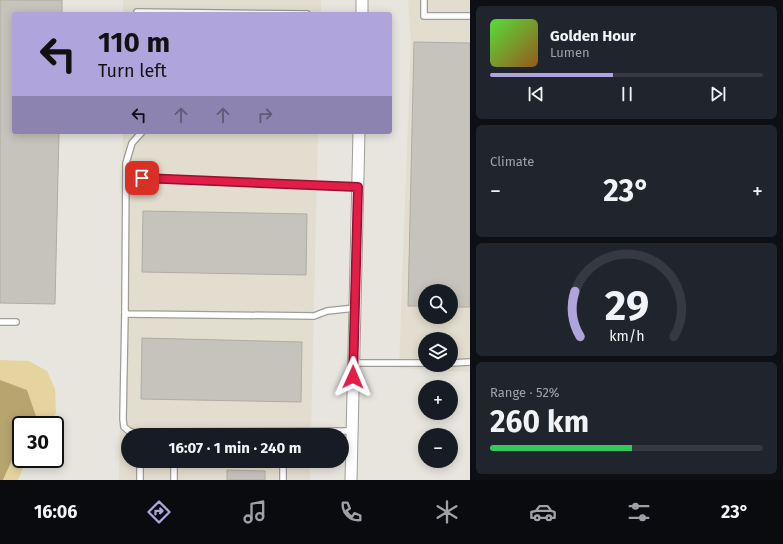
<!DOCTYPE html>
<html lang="en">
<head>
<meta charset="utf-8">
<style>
  body { margin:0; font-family:"Fira Sans",sans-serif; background:#20242c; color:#f1f3f6; height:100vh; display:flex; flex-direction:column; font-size:15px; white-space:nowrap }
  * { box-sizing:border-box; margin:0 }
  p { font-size:13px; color:#9ea1a6 }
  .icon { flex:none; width:22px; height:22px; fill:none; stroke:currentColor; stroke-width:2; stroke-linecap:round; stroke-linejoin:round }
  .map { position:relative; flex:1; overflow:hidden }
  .side { display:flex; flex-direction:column; gap:6px; padding:6px; background:#0d0f14; width:313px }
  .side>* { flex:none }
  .banner { position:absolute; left:12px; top:12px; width:380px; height:122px; border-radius:4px; box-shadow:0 2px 10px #0003; background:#b0a4dc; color:#111; overflow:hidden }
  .fabs { position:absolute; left:418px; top:284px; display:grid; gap:8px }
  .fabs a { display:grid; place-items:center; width:40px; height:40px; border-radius:50%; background:#171b24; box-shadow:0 2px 10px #0003; font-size:20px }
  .speed { position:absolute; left:12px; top:416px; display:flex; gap:8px; font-size:20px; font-weight:700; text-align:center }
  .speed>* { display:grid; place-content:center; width:52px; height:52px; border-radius:50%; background:#171b24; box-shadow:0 2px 10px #0003; line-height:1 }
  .speed .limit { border:2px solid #111; border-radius:6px; background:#fff; color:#111 }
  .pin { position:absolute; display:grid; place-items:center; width:34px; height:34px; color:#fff; margin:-17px; border-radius:8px; box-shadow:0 2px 6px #0006 }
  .me { position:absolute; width:44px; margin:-22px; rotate:1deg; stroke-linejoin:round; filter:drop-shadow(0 0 3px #0008) }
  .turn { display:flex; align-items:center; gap:14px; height:84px; padding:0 20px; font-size:18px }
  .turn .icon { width:52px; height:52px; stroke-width:2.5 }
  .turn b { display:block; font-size:28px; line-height:34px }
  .lanes { display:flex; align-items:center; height:38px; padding:0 20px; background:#0003; justify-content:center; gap:20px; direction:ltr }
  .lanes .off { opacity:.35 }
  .big { font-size:30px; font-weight:700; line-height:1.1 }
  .side .tile { flex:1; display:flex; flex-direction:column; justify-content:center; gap:6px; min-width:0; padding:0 14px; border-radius:6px; background:#20242c }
  .side .dial { align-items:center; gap:0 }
  .dial svg { height:104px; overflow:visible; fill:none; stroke:#363941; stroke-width:7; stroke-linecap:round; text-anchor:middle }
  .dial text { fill:#f1f3f6; stroke:none }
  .song { display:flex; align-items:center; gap:12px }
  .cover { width:48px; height:48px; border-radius:6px; background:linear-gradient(135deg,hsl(110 70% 55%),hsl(30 70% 35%)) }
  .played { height:4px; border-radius:2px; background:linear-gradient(90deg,#b0a4dc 45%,#363941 45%) }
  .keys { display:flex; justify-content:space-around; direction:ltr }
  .heat { display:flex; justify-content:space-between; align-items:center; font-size:22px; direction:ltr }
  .charge { height:6px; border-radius:3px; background:linear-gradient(90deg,#34c759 52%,#363941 0) }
  .trip { position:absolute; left:121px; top:428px; width:228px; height:40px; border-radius:20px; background:#171b24; box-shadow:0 2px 10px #0003; font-weight:700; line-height:40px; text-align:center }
  .tabs { display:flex; height:64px; justify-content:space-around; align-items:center; background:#090b0e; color:#9ea1a6 }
  .tabs .icon { width:28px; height:28px }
  .tabs .active { color:#b0a4dc }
  .tabs b { font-size:18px; color:#f1f3f6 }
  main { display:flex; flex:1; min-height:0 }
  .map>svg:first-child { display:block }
  .built { fill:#e2ddce; fill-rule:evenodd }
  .green { fill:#e5d4a0 }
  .water { fill:#b7a56f }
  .building { fill:#c6c3bc; stroke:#aeaca5 }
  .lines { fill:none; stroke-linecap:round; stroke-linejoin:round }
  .lane-casing { stroke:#9f9d96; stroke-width:8 }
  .street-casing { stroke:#9f9d96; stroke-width:13 }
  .lane { stroke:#fff; stroke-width:5.5 }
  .street { stroke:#fff; stroke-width:11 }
  .route-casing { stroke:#92132f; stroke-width:10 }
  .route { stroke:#e11d48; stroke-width:7 }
</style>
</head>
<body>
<main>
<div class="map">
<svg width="470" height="480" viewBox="0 0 470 480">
  <rect width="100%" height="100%" fill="#e7e5de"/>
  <!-- built -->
  <g class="built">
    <rect x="123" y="0" width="198" height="14"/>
    <path d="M408,0h62v372l-71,-4 12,-329zM425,291h26v26h-26zM425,339h26v26h-26z"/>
    <path d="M123,132h195l-7,303h-183v26h182v19h-191l4,-233z"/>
  </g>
  <!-- green -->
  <g class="green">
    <path d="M0,360l29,1 18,10 8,18 1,24 -6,12h-21l7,-9 -9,-26 -27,-10z"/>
    <path d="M21,440v19h7l-3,4 -7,17h-15z"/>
  </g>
  <!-- water -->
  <path class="water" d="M0,380l27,10 9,26 -7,9h-8v15l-18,40h-3z"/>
  <!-- building -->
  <g class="building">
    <path d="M0,0h62v14h-48v118h45l-4,172 -55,-1z"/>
    <path d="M414,42l56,1v264h-19v-16h-26v15h-17z"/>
    <path d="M143,211l164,3 -1,61 -164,-3z"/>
    <path d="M142,338l160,4 -1,60 -160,-3z"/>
    <path d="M227,470l38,1v9h-38z"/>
  </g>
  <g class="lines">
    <defs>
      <g id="lane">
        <path d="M424,0v16h46"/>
        <path d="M137,12l170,2"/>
        <path d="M142,132l-10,11 -6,20 -1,145v4l2,2 187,2 13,-5 28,-3"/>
        <path d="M126,178l232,9"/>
        <path d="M125,312l-2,107 1,8 5,4 12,4"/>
        <path d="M0,322h16"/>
        <path d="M354,363h71"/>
        <path d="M451,363l19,-1"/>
        <path d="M143,435l9,-3 200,-1"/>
        <path d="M140,462l34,1v17"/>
        <path d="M174,463l100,-1 2,-1"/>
        <path d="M140,480v-19"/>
        <path d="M283,480v-19"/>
      </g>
      <g id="street">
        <path d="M362,14v-14"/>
        <path d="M351,480l8,-348"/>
      </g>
    </defs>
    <!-- lane casing -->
    <use href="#lane" class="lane-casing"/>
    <!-- street casing -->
    <use href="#street" class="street-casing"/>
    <!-- lane -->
    <use href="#lane" class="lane"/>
    <!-- street -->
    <use href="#street" class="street"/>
  </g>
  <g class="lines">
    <defs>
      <path id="route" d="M142,178l216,9 -5,190"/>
    </defs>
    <!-- route casing -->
    <use href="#route" class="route-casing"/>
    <!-- route -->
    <use href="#route" class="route"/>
  </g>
</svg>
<div class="fabs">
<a><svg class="icon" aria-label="search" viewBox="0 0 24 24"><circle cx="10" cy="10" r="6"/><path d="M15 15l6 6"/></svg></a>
<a><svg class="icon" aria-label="layers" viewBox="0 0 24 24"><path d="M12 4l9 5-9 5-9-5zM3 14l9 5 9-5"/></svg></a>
<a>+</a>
<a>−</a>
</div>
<div class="speed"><div class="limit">30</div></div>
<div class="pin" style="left:142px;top:178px;background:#d93025"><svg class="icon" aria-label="arrive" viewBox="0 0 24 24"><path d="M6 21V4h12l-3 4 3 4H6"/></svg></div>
<svg class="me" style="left:353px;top:377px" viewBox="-20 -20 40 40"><path d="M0-17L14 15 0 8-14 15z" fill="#e11d48" stroke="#fff" stroke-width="4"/></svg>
<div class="trip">16:07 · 1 min · 240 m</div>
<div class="banner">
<div class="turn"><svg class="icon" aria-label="left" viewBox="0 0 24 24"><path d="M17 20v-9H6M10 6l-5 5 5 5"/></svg><div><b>110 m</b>Turn left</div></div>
<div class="lanes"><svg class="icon" aria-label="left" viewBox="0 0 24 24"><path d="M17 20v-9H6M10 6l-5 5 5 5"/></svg><svg class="icon off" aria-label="ahead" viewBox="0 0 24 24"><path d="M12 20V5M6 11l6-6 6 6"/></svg><svg class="icon off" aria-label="ahead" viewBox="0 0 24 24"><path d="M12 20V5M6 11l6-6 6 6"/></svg><svg class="icon off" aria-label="right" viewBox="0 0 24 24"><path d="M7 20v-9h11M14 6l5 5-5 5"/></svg></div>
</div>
</div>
<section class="side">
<div class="tile">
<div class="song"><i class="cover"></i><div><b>Golden Hour</b><p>Lumen</p></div></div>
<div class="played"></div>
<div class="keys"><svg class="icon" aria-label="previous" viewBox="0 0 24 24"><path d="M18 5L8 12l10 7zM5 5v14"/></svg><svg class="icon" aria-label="pause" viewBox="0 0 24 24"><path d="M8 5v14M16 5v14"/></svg><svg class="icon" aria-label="next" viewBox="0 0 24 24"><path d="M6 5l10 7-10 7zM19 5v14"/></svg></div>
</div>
<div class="tile"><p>Climate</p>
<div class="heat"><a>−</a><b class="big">23°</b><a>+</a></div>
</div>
<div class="tile dial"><svg viewBox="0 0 100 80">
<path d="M14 69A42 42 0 1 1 86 69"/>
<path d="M14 69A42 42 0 0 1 10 34" stroke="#b0a4dc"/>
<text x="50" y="56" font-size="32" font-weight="700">29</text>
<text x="50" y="72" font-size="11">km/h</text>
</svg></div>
<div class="tile"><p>Range · 52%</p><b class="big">260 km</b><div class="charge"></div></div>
</section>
</main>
<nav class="tabs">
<b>16:06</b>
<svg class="icon active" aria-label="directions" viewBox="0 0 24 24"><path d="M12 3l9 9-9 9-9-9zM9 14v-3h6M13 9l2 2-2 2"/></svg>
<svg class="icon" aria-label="music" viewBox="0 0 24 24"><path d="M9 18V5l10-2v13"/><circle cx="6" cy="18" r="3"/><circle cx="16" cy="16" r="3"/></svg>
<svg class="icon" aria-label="phone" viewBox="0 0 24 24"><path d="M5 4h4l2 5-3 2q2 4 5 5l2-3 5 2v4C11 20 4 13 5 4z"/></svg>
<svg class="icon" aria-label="climate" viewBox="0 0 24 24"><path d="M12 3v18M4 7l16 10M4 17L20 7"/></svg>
<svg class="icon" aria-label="car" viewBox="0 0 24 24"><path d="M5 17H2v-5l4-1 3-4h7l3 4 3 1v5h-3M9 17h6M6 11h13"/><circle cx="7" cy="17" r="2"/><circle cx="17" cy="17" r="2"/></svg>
<svg class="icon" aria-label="filters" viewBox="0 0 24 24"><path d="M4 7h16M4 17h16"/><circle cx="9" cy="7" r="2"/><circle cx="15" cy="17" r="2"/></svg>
<b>23°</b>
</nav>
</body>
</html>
